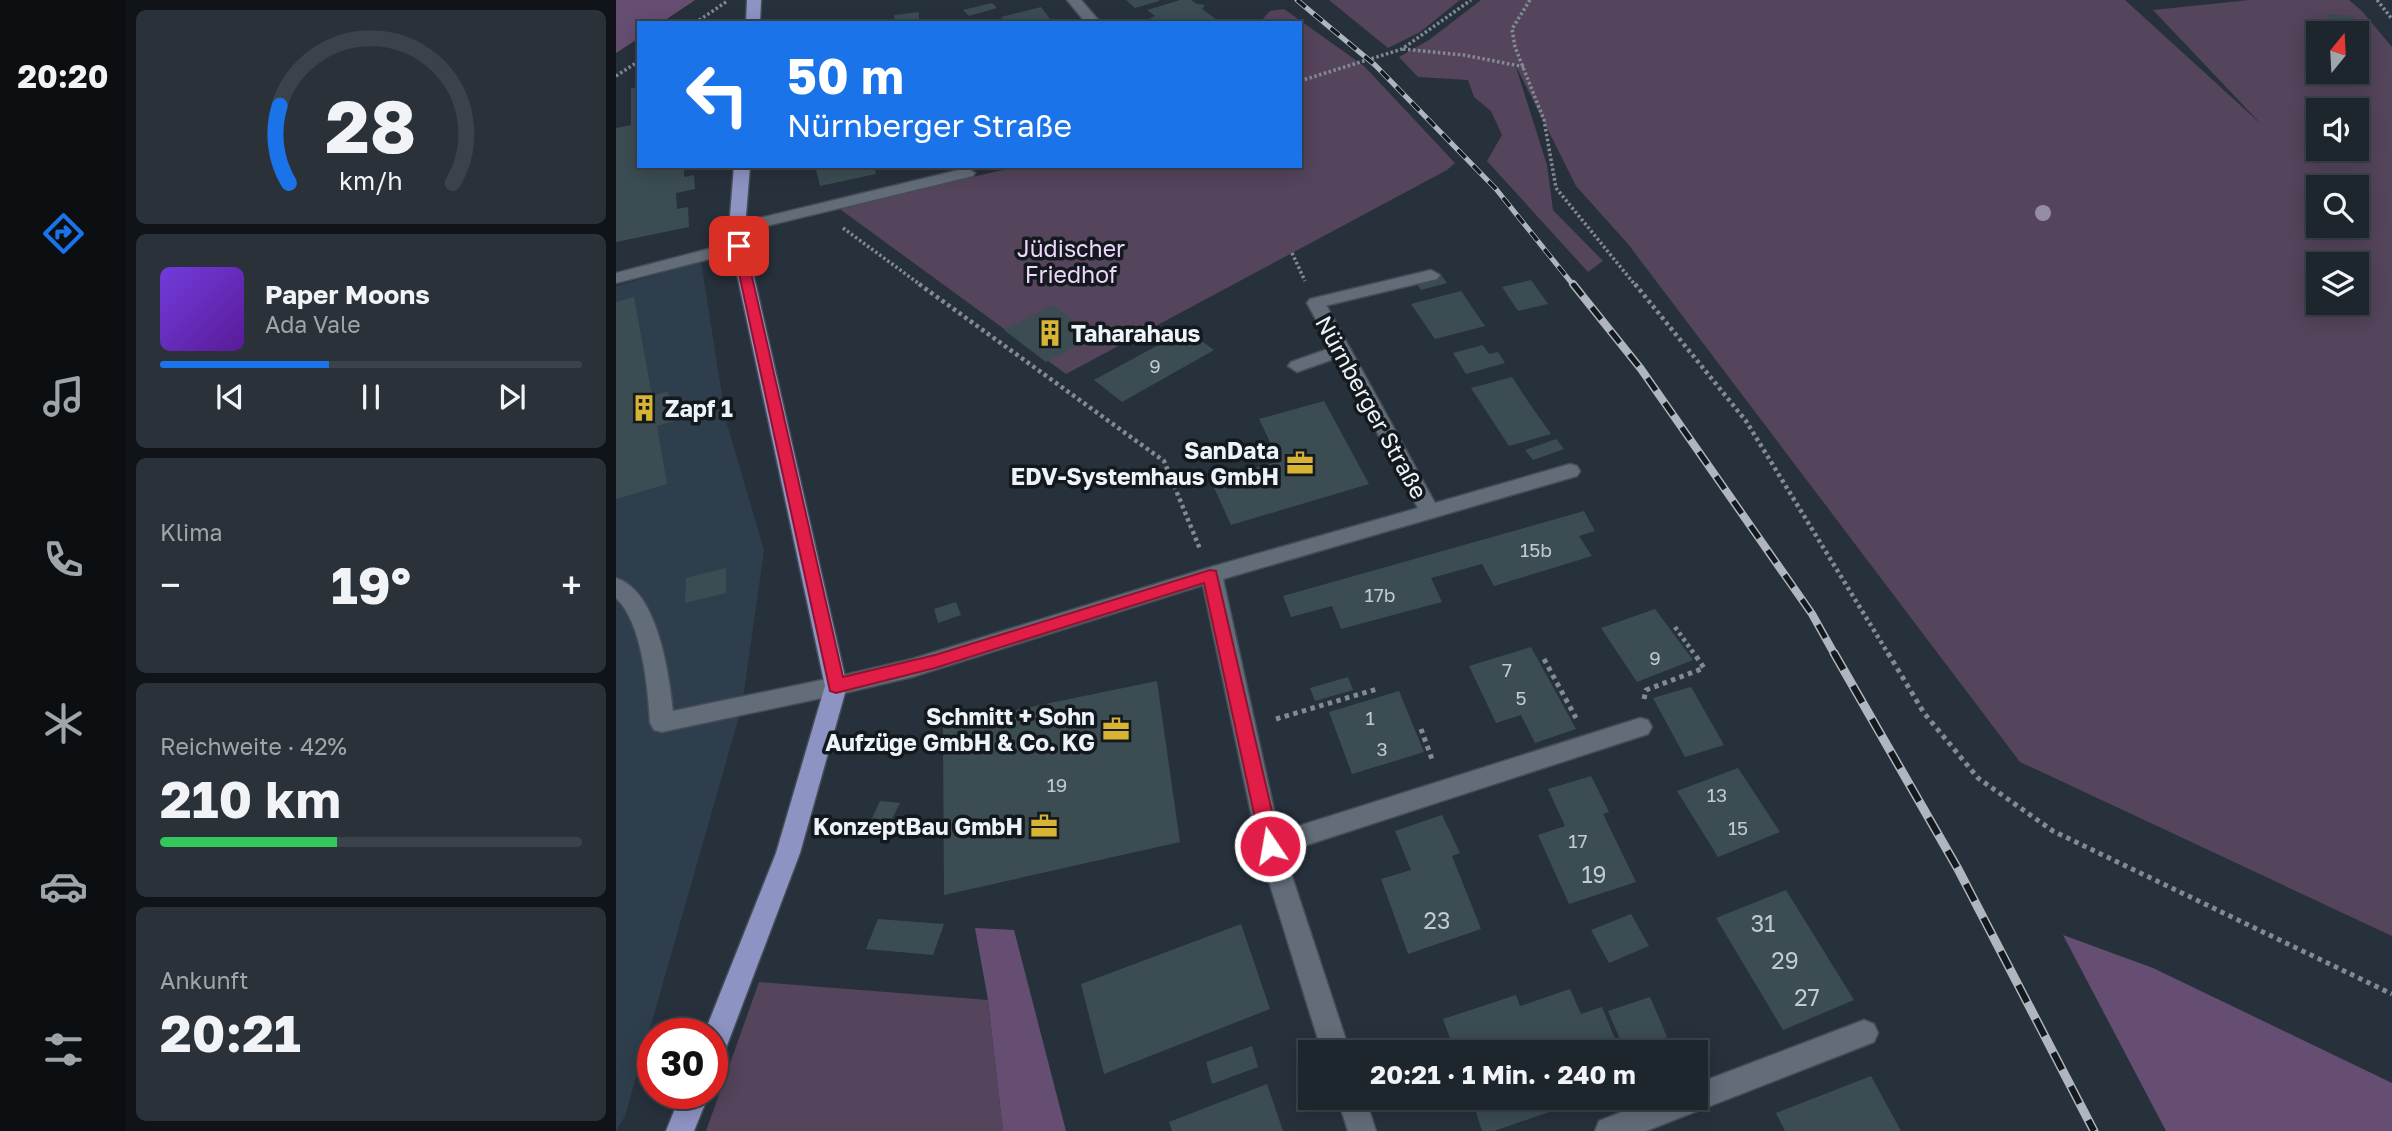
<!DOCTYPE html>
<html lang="de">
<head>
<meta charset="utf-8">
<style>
  body { margin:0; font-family:"Golos Text",sans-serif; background:#2a3139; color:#f1f3f6; height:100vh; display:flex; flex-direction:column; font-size:26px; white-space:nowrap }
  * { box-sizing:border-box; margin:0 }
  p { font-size:23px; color:#a0a5aa }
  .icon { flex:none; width:38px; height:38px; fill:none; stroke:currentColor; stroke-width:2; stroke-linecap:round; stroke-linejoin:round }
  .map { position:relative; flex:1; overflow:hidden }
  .drawer { display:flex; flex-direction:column; gap:10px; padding:10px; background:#101419; width:490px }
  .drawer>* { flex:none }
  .top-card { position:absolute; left:21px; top:21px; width:665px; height:147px; border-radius:0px; box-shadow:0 4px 18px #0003,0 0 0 2px #3b4249; background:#1a73e8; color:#fff; overflow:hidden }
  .needle { width:46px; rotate:18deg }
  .fabs { position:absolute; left:1690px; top:21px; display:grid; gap:14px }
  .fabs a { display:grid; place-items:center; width:63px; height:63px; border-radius:0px; background:#1d252d; box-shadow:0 4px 18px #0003,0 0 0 2px #3b4249; font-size:35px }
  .speed { position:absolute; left:21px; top:1018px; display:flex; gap:14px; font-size:35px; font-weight:700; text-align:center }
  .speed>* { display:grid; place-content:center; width:91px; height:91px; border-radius:50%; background:#1d252d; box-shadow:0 4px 18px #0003,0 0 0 2px #3b4249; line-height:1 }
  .speed .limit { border:10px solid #d22; background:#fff; color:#111 }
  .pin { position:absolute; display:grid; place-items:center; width:60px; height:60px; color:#fff; margin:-30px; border-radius:14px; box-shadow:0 4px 10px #0006 }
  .me { position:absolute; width:77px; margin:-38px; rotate:348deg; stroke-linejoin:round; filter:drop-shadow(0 0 5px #0008) }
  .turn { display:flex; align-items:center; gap:24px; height:147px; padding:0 35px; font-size:32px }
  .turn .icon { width:91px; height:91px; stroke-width:2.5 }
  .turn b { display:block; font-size:49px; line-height:60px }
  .big { font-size:52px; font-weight:700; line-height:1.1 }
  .drawer .widget { flex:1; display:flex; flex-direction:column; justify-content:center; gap:10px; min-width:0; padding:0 24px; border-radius:10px; background:#2a3139 }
  .drawer .dial { align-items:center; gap:0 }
  .dial svg { height:182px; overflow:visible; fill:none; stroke:#3b4249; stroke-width:7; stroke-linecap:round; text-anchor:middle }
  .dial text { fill:#f1f3f6; stroke:none }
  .song { display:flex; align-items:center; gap:21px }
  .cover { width:84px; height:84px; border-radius:10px; background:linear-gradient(135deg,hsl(260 70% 55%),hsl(270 70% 35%)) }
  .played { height:7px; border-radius:4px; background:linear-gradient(90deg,#1a73e8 40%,#3b4249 40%) }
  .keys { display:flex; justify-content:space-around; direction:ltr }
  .heat { display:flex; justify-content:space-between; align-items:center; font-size:38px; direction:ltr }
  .charge { height:10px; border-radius:5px; background:linear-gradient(90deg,#34c759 42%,#3b4249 0) }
  .trip { position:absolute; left:682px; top:1040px; width:410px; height:70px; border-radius:0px; background:#1d252d; box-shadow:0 4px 18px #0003,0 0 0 2px #3b4249; font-weight:700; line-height:70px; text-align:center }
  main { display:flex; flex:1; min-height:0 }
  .menu { display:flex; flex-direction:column; width:126px; justify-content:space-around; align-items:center; background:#0c0f12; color:#a0a5aa }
  .menu .icon { width:49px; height:49px }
  .menu .on { color:#1a73e8 }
  .menu b { font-size:32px; color:#f1f3f6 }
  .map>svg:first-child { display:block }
  .built { fill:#2f3e4d }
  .green { fill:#54445c; fill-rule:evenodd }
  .forest { fill:#664e72 }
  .building { fill:#3b4d52 }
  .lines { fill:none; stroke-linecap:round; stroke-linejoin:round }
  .lane-casing { stroke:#454d57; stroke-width:3 }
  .street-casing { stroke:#454d57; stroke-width:3 }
  .primary-casing { stroke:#454d57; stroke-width:3 }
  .path-far2 { stroke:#828a94; stroke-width:3.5; stroke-dasharray:2.5 2.5; stroke-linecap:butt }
  .path-far1 { stroke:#828a94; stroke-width:4.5; stroke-dasharray:3.5 3.5; stroke-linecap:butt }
  .path { stroke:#828a94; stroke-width:5; stroke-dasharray:4.5 4.5; stroke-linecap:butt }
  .lane { fill:#626d79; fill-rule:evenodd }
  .street { fill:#626d79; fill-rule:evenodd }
  .primary { fill:#8d93c3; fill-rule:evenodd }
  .rail-far2-casing { stroke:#afb6bf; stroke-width:5 }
  .rail-far1-casing { stroke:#afb6bf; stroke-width:8 }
  .rail-casing { stroke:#afb6bf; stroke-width:9 }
  .rail-far2 { stroke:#14191d; stroke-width:3.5; stroke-dasharray:11; stroke-linecap:butt }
  .rail-far1 { stroke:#14191d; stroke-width:5; stroke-dasharray:15; stroke-linecap:butt }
  .rail { stroke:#14191d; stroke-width:6; stroke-dasharray:19; stroke-linecap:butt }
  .tree { fill:#948ca6 }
  .route { fill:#e11d48; stroke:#92132f; stroke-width:2 }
  .labels { text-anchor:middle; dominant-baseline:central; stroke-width:7; stroke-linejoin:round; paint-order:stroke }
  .number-label { font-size:19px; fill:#c0cad0 }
  .park-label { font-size:23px; fill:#eed6fc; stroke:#14191d }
  .poi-label { font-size:23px; font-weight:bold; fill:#edf3fa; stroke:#14191d; text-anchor:end }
  .street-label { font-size:23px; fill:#edf3fa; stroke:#14191d }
  .near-number-label { font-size:23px; fill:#c0cad0 }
</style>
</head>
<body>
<main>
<nav class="menu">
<b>20:20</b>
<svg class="icon on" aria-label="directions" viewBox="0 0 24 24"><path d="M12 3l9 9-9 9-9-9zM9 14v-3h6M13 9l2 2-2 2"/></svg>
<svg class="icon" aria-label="music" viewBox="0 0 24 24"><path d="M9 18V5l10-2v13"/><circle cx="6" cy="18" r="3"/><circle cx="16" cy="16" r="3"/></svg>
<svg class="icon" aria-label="phone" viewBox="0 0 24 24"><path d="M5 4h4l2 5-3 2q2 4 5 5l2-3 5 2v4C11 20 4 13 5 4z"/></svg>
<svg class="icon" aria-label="climate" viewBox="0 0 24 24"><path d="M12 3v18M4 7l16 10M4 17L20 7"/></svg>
<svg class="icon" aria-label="car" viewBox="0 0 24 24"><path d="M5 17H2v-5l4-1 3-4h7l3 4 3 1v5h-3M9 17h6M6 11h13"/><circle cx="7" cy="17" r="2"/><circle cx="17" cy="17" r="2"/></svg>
<svg class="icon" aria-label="filters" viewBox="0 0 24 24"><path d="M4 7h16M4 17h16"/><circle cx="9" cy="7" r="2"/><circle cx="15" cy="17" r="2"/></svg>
</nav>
<section class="drawer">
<div class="widget dial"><svg viewBox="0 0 100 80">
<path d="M14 69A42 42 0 1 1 86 69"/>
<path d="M14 69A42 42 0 0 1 10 35" stroke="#1a73e8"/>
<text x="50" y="56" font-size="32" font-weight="700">28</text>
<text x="50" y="72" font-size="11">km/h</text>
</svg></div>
<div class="widget">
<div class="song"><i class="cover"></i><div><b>Paper Moons</b><p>Ada Vale</p></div></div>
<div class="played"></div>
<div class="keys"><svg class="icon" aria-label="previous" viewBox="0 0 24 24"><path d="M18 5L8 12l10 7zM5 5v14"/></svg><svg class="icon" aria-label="pause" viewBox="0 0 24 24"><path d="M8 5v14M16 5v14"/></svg><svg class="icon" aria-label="next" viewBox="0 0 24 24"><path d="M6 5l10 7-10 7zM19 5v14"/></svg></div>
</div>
<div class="widget"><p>Klima</p>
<div class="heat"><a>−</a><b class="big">19°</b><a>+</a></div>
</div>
<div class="widget"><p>Reichweite · 42%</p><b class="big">210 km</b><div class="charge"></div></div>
<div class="widget"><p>Ankunft</p><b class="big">20:21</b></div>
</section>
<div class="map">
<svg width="1776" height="1131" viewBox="0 0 1776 1131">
  <rect width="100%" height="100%" fill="#27313c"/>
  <!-- built -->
  <path class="built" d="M85,262l25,159 38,129 -22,156 -117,410 -9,15v-845z"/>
  <!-- green -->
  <g class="green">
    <path d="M713,0h131l-40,32 -32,16z"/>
    <path d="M865,0h644l136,124 -108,-114 96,-10h100l12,10 31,37v889l-372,-174 -392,-518 -52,-58 -61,-122 32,101 6,45 50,51 -15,11 -101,-111 15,-26 -11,-24 -17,-14 -6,-17 -50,-3 -19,-20 30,-17zM1703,33h38v39h-38zM1703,110h38v39h-38zM1703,187h38v39h-38zM1703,264h38v39h-38z"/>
    <path d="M668,9l80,57 91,97 -8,7 -381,204 -229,-167 184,-41h279v-143h-41l11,-12z"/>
    <path d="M143,982l229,18 15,131h-297z"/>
  </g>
  <!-- forest -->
  <g class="forest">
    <path d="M0,0h79l-34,23h-22v15l-23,15z"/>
    <path d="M359,928l39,2 52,201h-63l-15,-131z"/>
    <path d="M1447,935l90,33 239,115v48h-226z"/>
  </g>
  <!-- building -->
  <g class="building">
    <path d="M510,0h33v1l-24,7z"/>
    <path d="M564,0h11l6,4 8,1 -3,4 19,14h-65l-6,-5 5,-2 -8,-6z"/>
    <path d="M376,3l5,5 -28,8 -6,-6z"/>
    <path d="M425,7l12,16h-47l-5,-6z"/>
    <path d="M303,12v10l-24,1 -1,-8z"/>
    <path d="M1710,14l27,2 17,28 -13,-1v-10h-37l-3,-6 18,1z"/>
    <path d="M1742,72l10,4 -14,8 -10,-4z"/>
    <path d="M23,87v79h45v11l10,-2 1,14 -19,4 1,16 11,-2 1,20 -73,15v-114l15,-3v-37z"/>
    <path d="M199,166h59l2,8 -56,12z"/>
    <path d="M826,276l5,7 -26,7 -5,-7z"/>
    <path d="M915,280l17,24 -30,7 -16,-24z"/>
    <path d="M845,291l24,35 -50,13 -24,-35z"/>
    <path d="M18,297l18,99 16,-5 6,30 -17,5 10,58 -51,15v-197z"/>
    <path d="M437,305l42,32 -49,25 -42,-32z"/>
    <path d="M570,330l28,20 -92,52 -28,-22z"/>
    <path d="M867,345l6,9 9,-2 7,11 -39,11 -13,-21z"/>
    <path d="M896,377l17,26 22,31 -42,12 -38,-58z"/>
    <path d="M708,401l45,83 -138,41 -20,-44 68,-20 -20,-42z"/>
    <path d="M940,439l8,10 -31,11 -8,-10z"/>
    <path d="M968,511l11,20 -16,5 13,20 -98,30 -12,-22 -51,14 11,24 -34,9 -67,18 -9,-23 -41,11 -8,-21z"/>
    <path d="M110,568v25l-41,10 1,-25z"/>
    <path d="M340,602l5,13 -23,8 -4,-14z"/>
    <path d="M1039,609l38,51 -56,22 -36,-54z"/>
    <path d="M915,647l45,82 -41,14 -14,-28 -25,8 -27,-57z"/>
    <path d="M732,677l5,13 -38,11 -5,-13z"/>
    <path d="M541,681l23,161 -236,53 -1,-170z"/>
    <path d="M1075,687l33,58 -39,12 -32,-59z"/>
    <path d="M783,691l25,61 -72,22 -23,-62z"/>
    <path d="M1122,768l42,64 -62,25 -41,-66z"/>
    <path d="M975,776l18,36 -6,2 33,68 -67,22 -31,-69 27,-9 -17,-37z"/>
    <path d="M264,801l20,2 -11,22 -19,-2z"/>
    <path d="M826,815l18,38 -8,3 29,73 -73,25 -27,-75 30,-9 -16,-39z"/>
    <path d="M1170,890l68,110 -71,30 -67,-112z"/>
    <path d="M1015,914l18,32 -40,17 -18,-33z"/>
    <path d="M262,919l66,5 -11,31 -67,-6z"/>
    <path d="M625,924l29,85 -166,65 -23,-90z"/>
    <path d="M954,989l11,25 21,-7 18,44 -165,1 -12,-33 73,-24 4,11z"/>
    <path d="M1034,997l17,40 -42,14 -17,-40z"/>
    <path d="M636,1046l6,21 -46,17 -6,-22z"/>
    <path d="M1255,1076l30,55h-116l-9,-18z"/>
    <path d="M651,1084l16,47h-111l-3,-9z"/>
    <path d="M855,1097h85l5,11 -67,23h-12z"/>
  </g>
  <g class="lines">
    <defs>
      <g id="lane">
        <path d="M351,168l8,5 -2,3 -236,57 -8,-5 2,-3z"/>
        <path d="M123,241l8,5 -2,4 -129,33v-10z"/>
        <path d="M815,270l9,5 -3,4 -121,29 -9,-5 3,-4z"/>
        <path d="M726,344l9,6 -3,4 -51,18 -9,-6 3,-4z"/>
        <path d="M0,578c42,13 53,96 57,133l163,-34 8,3 3,6 -3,6 -8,3 -174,37 -8,-2 -4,-7c-2,-35 -8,-101 -34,-125z"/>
        <path d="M1024,718l8,2 4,7 -4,7 -378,123 -9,-3 -3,-8 3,-8 9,-3z"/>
        <path d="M1248,1020l10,4 4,9 -4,9 -228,89h-51l4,-10 61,-24h36v-13z"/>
      </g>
      <g id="street">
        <path d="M451,0h14l20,23h-15z"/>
        <path d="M700,298l9,5 110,200 135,-39 7,2 3,5 -3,5 -354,103 59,267 68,206h-28l-64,-206 -55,-261 -291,92 -76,18 -8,-3 -3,-6 3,-6 8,-3 76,-18 299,-92 207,-59 -111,-205z"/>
        <path d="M721,1097h28l11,34h-28z"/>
      </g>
      <g id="primary">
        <path d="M131,0h14l-1,23h-14z"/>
        <path d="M118,166h16l-5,62 2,18 100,440 -47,167 -74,195 -4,9 -10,4v-27h-8l72,-181 49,-167 -94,-440 -2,-18z"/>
        <path d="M65,1094h28l-15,37h-28z"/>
      </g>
    </defs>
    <!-- lane casing -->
    <use href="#lane" class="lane-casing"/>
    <!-- street casing -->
    <use href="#street" class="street-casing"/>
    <!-- primary casing -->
    <use href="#primary" class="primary-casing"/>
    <!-- path-far2 -->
    <g class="path-far2">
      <path d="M914,0l-18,29 3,18 29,73 12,68 80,98"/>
      <path d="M1761,0l15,19"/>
      <path d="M79,23l31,-21"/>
      <path d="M787,49l61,6 61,12"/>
      <path d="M0,76l23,-15"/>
      <path d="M684,81l102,-32 69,-49"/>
      <path d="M227,228l79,58"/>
      <path d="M676,253l13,28"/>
    </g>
    <!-- path-far1 -->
    <g class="path-far1">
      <path d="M303,284l245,177 36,88"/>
      <path d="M1019,284l111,137 143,234"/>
      <path d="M1059,627l20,28"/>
    </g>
    <!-- path -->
    <g class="path">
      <path d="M1272,653l36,60 54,65 75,53 339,163"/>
      <path d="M928,659l32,59"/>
      <path d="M1028,699l2,-9 58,-22 -10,-15"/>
      <path d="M660,719l101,-30"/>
      <path d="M805,729l12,33"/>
    </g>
    <!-- lane -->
    <use href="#lane" class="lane"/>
    <!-- street -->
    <use href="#street" class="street"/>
    <!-- primary -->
    <use href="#primary" class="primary"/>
    <defs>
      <path id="rail-far2" d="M681,0l78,65 121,124 78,97"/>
      <path id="rail-far1" d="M957,284l68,85 171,245 23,41"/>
      <path id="rail" d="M1218,653l124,216 136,262"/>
    </defs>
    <!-- rail-far2 casing -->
    <use href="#rail-far2" class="rail-far2-casing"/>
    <!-- rail-far1 casing -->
    <use href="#rail-far1" class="rail-far1-casing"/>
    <!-- rail casing -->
    <use href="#rail" class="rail-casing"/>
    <!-- rail-far2 -->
    <use href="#rail-far2" class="rail-far2"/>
    <!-- rail-far1 -->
    <use href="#rail-far1" class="rail-far1"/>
    <!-- rail -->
    <use href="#rail" class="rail"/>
  </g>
  <!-- trees -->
  <circle class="tree" cx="1427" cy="213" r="8"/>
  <!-- route -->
  <path class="route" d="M123,242l6,4 98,431 92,-22 275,-85 6,1 64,275 -3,5 -7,3 -6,-3 -3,-5 -57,-263 -269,85 -99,25 -6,-2 -97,-445z"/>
  <!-- icons -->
  <defs>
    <symbol id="building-bare" viewBox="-9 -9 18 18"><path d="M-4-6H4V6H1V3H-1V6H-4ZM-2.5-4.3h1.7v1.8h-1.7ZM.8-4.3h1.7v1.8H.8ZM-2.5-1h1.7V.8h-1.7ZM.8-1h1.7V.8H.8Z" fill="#d7b434" stroke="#14191d" stroke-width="2.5" paint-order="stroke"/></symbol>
    <symbol id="office-bare" viewBox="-9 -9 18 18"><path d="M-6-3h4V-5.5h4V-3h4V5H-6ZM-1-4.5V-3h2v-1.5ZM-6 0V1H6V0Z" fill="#d7b434" stroke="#14191d" stroke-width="2.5" paint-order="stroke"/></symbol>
  </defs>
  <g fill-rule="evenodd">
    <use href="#building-bare" x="415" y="314" width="38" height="38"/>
    <use href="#building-bare" x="9" y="389" width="38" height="38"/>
    <use href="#office-bare" x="665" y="444" width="38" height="38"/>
    <use href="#office-bare" x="481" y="710" width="38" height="38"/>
    <use href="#office-bare" x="409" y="807" width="38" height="38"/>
  </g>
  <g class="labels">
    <!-- number labels -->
    <g class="number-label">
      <text x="539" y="365">9</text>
      <text x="920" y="549">15b</text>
      <text x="764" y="594">17b</text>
      <text x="1039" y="657">9</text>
      <text x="891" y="669">7</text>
      <text x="905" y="697">5</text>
      <text x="754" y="717">1</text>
      <text x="766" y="748">3</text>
      <text x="441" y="784">19</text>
      <text x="1101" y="794">13</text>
      <text x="1122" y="827">15</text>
      <text x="962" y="840">17</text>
    </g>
    <!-- park labels -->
    <g class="park-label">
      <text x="455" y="248">Jüdischer<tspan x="455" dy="26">Friedhof</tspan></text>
    </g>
    <!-- poi labels -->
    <g class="poi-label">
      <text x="455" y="333" text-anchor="start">Taharahaus</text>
      <text x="49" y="408" text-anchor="start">Zapf 1</text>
      <text x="663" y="450">SanData<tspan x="663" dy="26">EDV-Systemhaus GmbH</tspan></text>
      <text x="479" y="716">Schmitt + Sohn<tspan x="479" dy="26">Aufzüge GmbH &amp; Co. KG</tspan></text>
      <text x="407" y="826">KonzeptBau GmbH</text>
    </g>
    <!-- street labels -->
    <g class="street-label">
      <text transform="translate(756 407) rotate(61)">Nürnberger Straße</text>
    </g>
    <!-- near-number labels -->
    <g class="near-number-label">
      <text x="978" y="874">19</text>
      <text x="821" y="920">23</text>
      <text x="1147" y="923">31</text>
      <text x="1169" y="960">29</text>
      <text x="1191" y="997">27</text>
    </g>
  </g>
</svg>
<div class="fabs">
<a><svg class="needle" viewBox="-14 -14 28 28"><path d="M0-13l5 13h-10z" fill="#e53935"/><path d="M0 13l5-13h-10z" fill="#a0a5aa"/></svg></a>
<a><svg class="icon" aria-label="sound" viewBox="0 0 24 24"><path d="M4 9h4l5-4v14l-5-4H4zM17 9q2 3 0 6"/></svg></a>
<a><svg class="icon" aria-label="search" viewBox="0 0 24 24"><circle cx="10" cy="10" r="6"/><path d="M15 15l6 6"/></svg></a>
<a><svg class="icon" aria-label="layers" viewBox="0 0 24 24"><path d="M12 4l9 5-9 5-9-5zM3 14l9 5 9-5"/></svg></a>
</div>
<div class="speed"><div class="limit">30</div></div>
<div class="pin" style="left:123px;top:246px;background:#d93025"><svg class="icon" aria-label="arrive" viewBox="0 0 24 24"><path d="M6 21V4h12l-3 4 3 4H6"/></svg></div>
<svg class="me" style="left:654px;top:846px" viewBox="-20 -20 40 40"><circle r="17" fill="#e11d48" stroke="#fff" stroke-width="3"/><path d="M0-11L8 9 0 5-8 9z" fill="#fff"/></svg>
<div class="trip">20:21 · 1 Min. · 240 m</div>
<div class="top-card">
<div class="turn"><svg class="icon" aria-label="left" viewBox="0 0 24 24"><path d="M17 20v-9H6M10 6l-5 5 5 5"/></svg><div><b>50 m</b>Nürnberger Straße</div></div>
</div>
</div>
</main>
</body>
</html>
